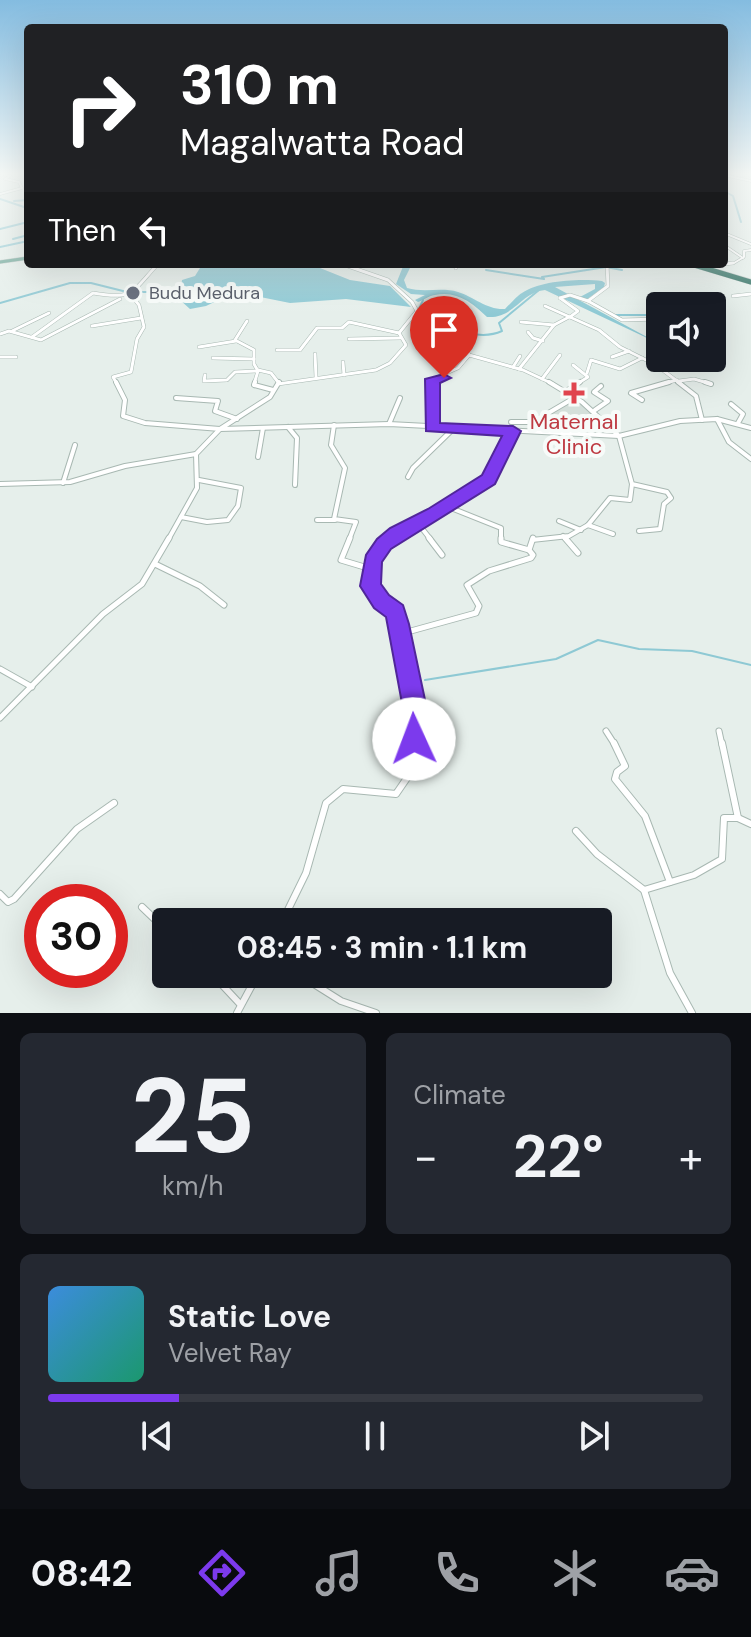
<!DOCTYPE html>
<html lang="en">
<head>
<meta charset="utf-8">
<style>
  body { margin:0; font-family:"DM Sans",sans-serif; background:#242831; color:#f1f3f6; height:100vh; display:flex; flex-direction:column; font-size:30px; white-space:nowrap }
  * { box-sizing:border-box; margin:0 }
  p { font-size:26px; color:#9ea1a6 }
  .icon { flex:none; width:44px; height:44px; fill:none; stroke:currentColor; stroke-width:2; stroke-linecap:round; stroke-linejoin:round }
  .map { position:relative; height:1013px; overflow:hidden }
  .panel { display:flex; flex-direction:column; gap:20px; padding:20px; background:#0d0f14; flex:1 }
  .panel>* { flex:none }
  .banner { position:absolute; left:24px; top:24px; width:704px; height:244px; border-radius:8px; box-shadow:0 8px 32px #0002; background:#202124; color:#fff; overflow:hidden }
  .fabs { position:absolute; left:646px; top:292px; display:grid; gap:16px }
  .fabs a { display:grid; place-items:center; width:80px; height:80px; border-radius:8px; background:#171b24; box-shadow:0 8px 32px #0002; font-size:40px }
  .speed { position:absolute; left:24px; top:884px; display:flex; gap:16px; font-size:40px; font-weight:700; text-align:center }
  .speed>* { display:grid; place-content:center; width:104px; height:104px; border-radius:50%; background:#171b24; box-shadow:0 8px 32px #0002; line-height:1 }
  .speed .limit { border:12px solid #d22; background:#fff; color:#111 }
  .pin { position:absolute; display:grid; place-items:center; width:68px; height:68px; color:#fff; margin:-82px -34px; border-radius:50% 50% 50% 0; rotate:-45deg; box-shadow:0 0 8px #0007 }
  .pin .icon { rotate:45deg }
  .me { position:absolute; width:88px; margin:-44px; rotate:358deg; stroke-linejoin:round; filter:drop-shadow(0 0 6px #0008) }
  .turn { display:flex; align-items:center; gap:28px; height:168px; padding:0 24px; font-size:36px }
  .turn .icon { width:104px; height:104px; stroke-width:2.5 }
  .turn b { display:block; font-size:56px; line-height:68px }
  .then { display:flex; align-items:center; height:76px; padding:0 24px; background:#0003; gap:16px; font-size:30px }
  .big { font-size:60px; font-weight:700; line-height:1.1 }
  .panel .card { flex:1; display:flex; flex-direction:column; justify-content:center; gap:12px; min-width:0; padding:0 28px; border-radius:12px; background:#242831 }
  .panel .dial { align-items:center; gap:0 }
  .dial b { font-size:104px; line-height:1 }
  .song { display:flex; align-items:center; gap:24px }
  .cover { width:96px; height:96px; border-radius:12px; background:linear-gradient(135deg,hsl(210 70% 55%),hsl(160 70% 35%)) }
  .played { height:8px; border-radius:4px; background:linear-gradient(90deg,#7c3aed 20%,#363941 20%) }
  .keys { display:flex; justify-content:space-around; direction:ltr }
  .heat { display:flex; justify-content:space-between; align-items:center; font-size:44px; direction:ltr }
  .panel .tiles { flex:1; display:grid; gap:20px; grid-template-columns:1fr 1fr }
  .card:last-child { grid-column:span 2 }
  .trip { position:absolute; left:152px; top:908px; width:460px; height:80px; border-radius:8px; background:#171b24; box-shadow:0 8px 32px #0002; font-weight:700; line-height:80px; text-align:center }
  .tab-bar { display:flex; height:128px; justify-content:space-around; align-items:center; background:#090b0e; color:#9ea1a6 }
  .tab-bar .icon { width:56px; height:56px }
  .tab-bar .on { color:#7c3aed }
  .tab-bar b { font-size:36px; color:#f1f3f6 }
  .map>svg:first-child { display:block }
  .built { fill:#d4dfda }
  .water { fill:#8ec9d4 }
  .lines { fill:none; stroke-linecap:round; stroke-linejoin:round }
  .stream { stroke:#8ec9d4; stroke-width:2 }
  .canal { stroke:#8ec9d4; stroke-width:2 }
  .minor-far4-casing { stroke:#a8b8b2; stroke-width:3 }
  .minor-far3-casing { stroke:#a8b8b2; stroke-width:4 }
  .minor-far2-casing { stroke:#a8b8b2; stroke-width:6 }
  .minor-far1-casing { stroke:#a8b8b2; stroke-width:7 }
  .minor-casing { stroke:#a8b8b2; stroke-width:8 }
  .major-casing { stroke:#c2cac8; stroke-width:4 }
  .highway-far1-casing { stroke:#c2cac8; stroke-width:5 }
  .highway-casing { stroke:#c2cac8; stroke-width:6 }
  .minor-far4 { stroke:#fff; stroke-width:2 }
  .minor-far3 { stroke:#fff; stroke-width:3 }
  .minor-far2 { stroke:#fff; stroke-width:4 }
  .minor-far1 { stroke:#fff; stroke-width:5 }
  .minor { stroke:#fff; stroke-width:6 }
  .major { stroke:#6aa596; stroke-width:3 }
  .highway-far1 { stroke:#2f6f62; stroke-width:4 }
  .highway { stroke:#2f6f62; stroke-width:5 }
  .route { fill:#7c3aed; stroke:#51269a; stroke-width:2 }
  .worship-dot { fill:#6b7280; stroke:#f7fbf9; stroke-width:3 }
  .health-dot { fill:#e0444e; stroke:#f7fbf9; stroke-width:3 }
  .labels { text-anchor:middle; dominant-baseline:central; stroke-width:8; stroke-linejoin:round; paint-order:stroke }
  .far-worship-label { font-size:18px; fill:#5b616d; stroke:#f7fbf9; text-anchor:start }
  .health-label { font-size:22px; fill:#be3a42; stroke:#f7fbf9 }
</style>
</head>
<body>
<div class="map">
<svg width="751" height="1013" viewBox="0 0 751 1013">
  <rect width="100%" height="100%" fill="#e6efeb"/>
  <!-- built -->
  <path class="built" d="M574,399l17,10 24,25 -75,-2 -7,-4 1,-5z"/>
  <!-- water -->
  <g class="water">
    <path d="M226,264l94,4 30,12 40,6 21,21 -65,-8 -56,4 -49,-10 -10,1 -25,12 -16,3 -10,-9 2,-20 13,-4 5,-8z"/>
    <path d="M404,264h8l-8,16 3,8c17,5 35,-1 51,4 16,5 29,18 47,17 6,-6 13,-14 17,-16 16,-12 57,-15 80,-12l3,2 -1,4 -18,13 -6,-3 15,-8v-5l-40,3 103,56 2,5 -15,-11 -100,-47c-24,2 -31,29 -58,27 -14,-14 -31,-27 -52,-22 -7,1 -11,5 -17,7l-3,-2 10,-5 -14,-1 -15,-10z"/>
  </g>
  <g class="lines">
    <!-- stream -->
    <g class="stream">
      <path d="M724,191l9,5 8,26"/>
      <path d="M0,199l27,9"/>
      <path d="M14,201l14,-1"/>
      <path d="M0,229l28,-7"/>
      <path d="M13,239l15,-4"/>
      <path d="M486,270l58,9 -2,-2 64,-10 16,3"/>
      <path d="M133,292h46"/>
      <path d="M423,300l-4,9c22,15 57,34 83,22l-3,-8 40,-33"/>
      <path d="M0,303l70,-20h21l36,9"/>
      <path d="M615,315h45"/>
      <path d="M712,321l12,4"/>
      <path d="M425,680l131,-21 42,-19 41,9 53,2 59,14"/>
    </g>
    <!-- canal -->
    <path class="canal" d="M0,247l28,-6"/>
    <defs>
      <g id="minor-far4">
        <path d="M0,173l10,3 -5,3 14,3 3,6 -22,6"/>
        <path d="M724,175l27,6"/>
        <path d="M724,233l27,11"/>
        <path d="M724,245l19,13"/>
        <path d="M342,264l3,1"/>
        <path d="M713,265l21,-2 10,-6v-6l7,-1"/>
      </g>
      <g id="minor-far3">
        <path d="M342,264l46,16 24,22 5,9 21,13 19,6 12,25 54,15 30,14"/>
        <path d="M454,264l2,4"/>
        <path d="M704,266l29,-3"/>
        <path d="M733,296l18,-2"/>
        <path d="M560,298l10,-3 18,6 20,-15 -1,-22"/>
        <path d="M560,298l18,13 -8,6"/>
        <path d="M588,301l34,19 38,-1"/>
        <path d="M545,306l54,24 21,17 36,18 25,19"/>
        <path d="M247,321l-12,19 19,10v14l4,7 -4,13"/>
        <path d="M521,322l33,3"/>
        <path d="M92,326l49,-8"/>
        <path d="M12,331l37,-18"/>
        <path d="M528,332l5,6 10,3"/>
        <path d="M0,334l9,-3 32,9 79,-41"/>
        <path d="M32,337l61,-44c41,7 38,0 65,-29"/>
        <path d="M712,337l5,3"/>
        <path d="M349,339l51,-1"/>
        <path d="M199,347l37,-6"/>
        <path d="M277,350h23l17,-22h25l7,-6 50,11"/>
        <path d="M315,354l1,23"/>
        <path d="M0,357h16"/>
        <path d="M612,357l17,-6"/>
        <path d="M213,358l41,1"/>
        <path d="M343,362l1,13"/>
        <path d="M573,365l15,12 -11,7"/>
        <path d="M513,367l7,-11"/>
        <path d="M519,369l35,-44 15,-8"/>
        <path d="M258,370l13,3 7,9"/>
        <path d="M587,373l4,-13 29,9 22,-11"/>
        <path d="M205,375l-1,6 23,-1 8,-8 23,-1"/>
        <path d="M542,379l18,-24"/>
        <path d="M679,381l15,-2 17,5"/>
        <path d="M117,384l-4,-7 18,-5 6,-33 7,-12 -5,-22 -9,-11"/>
        <path d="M278,384l98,-14 14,-7 16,-18 -7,-12 18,-22"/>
        <path d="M433,384v-5l25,-11 11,-13"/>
        <path d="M662,384l15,-4"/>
      </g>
      <g id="minor-far2">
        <path d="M116,382l9,18 -2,16 22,7 75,6 169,-5 230,12 61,-15 37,-2 34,9"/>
        <path d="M255,382l-1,3 19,5"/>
        <path d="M549,382l33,20 37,34"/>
        <path d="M678,382l18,14 6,24"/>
        <path d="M705,382l6,2"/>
        <path d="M565,392l15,-10"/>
        <path d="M176,398l42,3 -3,10 22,8"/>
        <path d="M642,400l-11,-7 38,-11"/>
        <path d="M731,404l12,10 -5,9"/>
        <path d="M595,410l13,-9 -14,-9 7,-6"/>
        <path d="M717,419l12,23 22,17"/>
        <path d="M511,422h22l41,-24"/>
        <path d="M389,424l11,-26"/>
        <path d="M334,425l-3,20 14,23 -11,51 22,3 -7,18"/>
        <path d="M288,427l9,11 -2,47"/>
        <path d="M432,428l1,-46"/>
        <path d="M619,436l13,48 35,8 4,6 -7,6 -4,25 -21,2"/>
        <path d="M258,457l5,-29"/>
        <path d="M408,477l5,-9 39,-38"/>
        <path d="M63,483l12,-38"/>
        <path d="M0,484l70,-2 55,-16 71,-12"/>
        <path d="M446,506l55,22v12"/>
        <path d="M181,517l26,5 21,-2 10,-14 3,-18 -42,-8"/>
        <path d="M317,520h18"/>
        <path d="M559,521l22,9"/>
        <path d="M417,522l14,18"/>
        <path d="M588,525l22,-27 20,2 2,-16"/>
        <path d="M563,536l4,4"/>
        <path d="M168,540l29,-52 -1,-34 24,-25 50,-32 9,-15"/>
        <path d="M390,540l93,-55 11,-14 19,-40"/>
        <path d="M532,540l37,-4 19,-11 25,9"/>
      </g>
      <g id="minor-far1">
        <path d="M350,538l-9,22 30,9"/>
        <path d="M393,538c-19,12 -21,27 -23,48 6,9 21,20 25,28 14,24 21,103 19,131"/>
        <path d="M429,538l13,17"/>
        <path d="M501,538v4l28,8"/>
        <path d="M565,538l13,15"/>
        <path d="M155,564l45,22 24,19"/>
        <path d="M400,634l76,-21 3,-7 -12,-21 22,-14 42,-13 2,-3 -4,-5 4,-12"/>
        <path d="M0,669l32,18"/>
        <path d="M0,718l103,-104 39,-30 27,-46"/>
        <path d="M606,731l9,14"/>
        <path d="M719,731l3,14"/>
      </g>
      <g id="minor">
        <path d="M614,743l11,23 -8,6 -2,7 30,37 25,66"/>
        <path d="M722,743l16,75"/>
        <path d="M576,831l21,23 47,36"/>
        <path d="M0,894l8,8 6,-3 63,-70 37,-26"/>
        <path d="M142,907l24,23"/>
        <path d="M282,922l24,-49 20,-70 17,-14 53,5 11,-16 7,-35"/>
        <path d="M212,974l28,30"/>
        <path d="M298,974l43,27 35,12"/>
        <path d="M237,1013l21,-39"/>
        <path d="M692,1013l-22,-40 -26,-83 50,-15 28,-16 2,-41h14l13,6"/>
      </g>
      <path id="major" d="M0,262l28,-4"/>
      <path id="highway-far1" d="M691,264l4,1"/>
      <path id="highway" d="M691,264l60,18"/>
    </defs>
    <!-- minor-far4 casing -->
    <use href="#minor-far4" class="minor-far4-casing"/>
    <!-- minor-far3 casing -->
    <use href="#minor-far3" class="minor-far3-casing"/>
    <!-- minor-far2 casing -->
    <use href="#minor-far2" class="minor-far2-casing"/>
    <!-- minor-far1 casing -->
    <use href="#minor-far1" class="minor-far1-casing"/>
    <!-- minor casing -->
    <use href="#minor" class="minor-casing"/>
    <!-- major casing -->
    <use href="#major" class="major-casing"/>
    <!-- highway-far1 casing -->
    <use href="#highway-far1" class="highway-far1-casing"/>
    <!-- highway casing -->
    <use href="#highway" class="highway-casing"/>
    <!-- minor-far4 -->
    <use href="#minor-far4" class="minor-far4"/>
    <!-- minor-far3 -->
    <use href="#minor-far3" class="minor-far3"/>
    <!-- minor-far2 -->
    <use href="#minor-far2" class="minor-far2"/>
    <!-- minor-far1 -->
    <use href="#minor-far1" class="minor-far1"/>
    <!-- minor -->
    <use href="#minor" class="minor"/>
    <!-- major -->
    <use href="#major" class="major"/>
    <!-- highway-far1 -->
    <use href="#highway-far1" class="highway-far1"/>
    <!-- highway -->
    <use href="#highway" class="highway"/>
  </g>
  <!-- sky -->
  <linearGradient id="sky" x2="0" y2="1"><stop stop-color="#84bce0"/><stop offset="0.55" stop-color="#f4f8f6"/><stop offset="1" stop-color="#f4f8f6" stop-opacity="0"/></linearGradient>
  <rect width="751" height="315" fill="url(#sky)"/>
  <!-- route -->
  <path class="route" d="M444,374l7,4 -11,5v40l73,3 8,5 -26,53 -104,65 -9,13 -1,22 8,11 14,10 6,19 19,90 -5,34 -9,4 -9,-4 -3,-9 2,-25 -18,-97 -12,-9 -14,-22 6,-31 11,-16 13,-11 38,-19 54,-34 20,-39 -76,-5 -1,-52z"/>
  <!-- markers -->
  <circle class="worship-dot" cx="133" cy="293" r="8"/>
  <path class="health-dot" d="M570 381h8v8h8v8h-8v8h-8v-8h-8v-8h8z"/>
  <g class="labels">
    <!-- far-worship labels -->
    <g class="far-worship-label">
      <text x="149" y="293">Budu Medura</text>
    </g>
    <!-- health labels -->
    <g class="health-label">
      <text x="574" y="421">Maternal<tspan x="574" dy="25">Clinic</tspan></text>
    </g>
  </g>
</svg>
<div class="fabs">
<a><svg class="icon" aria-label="sound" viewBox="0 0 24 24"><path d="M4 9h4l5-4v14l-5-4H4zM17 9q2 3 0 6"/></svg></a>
</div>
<div class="speed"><div class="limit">30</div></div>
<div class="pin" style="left:444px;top:378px;background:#d93025"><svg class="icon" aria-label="arrive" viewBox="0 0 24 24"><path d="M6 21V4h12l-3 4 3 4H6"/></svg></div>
<svg class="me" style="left:414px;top:739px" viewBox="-20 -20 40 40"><circle r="19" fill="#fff"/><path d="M0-13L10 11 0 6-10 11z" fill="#7c3aed"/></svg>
<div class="trip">08:45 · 3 min · 1.1 km</div>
<div class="banner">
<div class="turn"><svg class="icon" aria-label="right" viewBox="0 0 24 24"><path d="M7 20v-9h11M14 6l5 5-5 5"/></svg><div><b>310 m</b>Magalwatta Road</div></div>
<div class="then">Then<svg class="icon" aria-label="left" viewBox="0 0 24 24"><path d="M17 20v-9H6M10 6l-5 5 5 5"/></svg></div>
</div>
</div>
<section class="panel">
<div class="tiles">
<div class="card dial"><b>25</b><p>km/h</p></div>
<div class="card"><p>Climate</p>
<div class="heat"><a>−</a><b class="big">22°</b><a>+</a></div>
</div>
<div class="card">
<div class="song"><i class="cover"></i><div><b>Static Love</b><p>Velvet Ray</p></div></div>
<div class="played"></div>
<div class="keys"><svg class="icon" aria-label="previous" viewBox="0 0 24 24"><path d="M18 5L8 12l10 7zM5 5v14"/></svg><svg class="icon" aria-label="pause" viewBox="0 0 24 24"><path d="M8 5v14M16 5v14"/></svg><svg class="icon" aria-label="next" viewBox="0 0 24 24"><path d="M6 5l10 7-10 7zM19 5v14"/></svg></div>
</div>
</div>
</section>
<nav class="tab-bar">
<b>08:42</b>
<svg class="icon on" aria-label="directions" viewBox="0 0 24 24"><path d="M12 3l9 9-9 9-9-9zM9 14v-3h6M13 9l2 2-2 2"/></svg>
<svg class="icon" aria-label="music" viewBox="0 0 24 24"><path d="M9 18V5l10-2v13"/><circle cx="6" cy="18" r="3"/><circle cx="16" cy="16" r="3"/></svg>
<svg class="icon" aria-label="phone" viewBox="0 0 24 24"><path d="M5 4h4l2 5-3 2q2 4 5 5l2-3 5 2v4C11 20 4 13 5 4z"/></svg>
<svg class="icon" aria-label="climate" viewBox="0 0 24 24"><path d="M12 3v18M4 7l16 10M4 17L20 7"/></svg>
<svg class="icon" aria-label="car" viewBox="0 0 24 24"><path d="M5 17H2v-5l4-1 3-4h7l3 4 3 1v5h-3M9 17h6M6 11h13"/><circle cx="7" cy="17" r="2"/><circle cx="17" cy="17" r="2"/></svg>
</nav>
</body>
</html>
